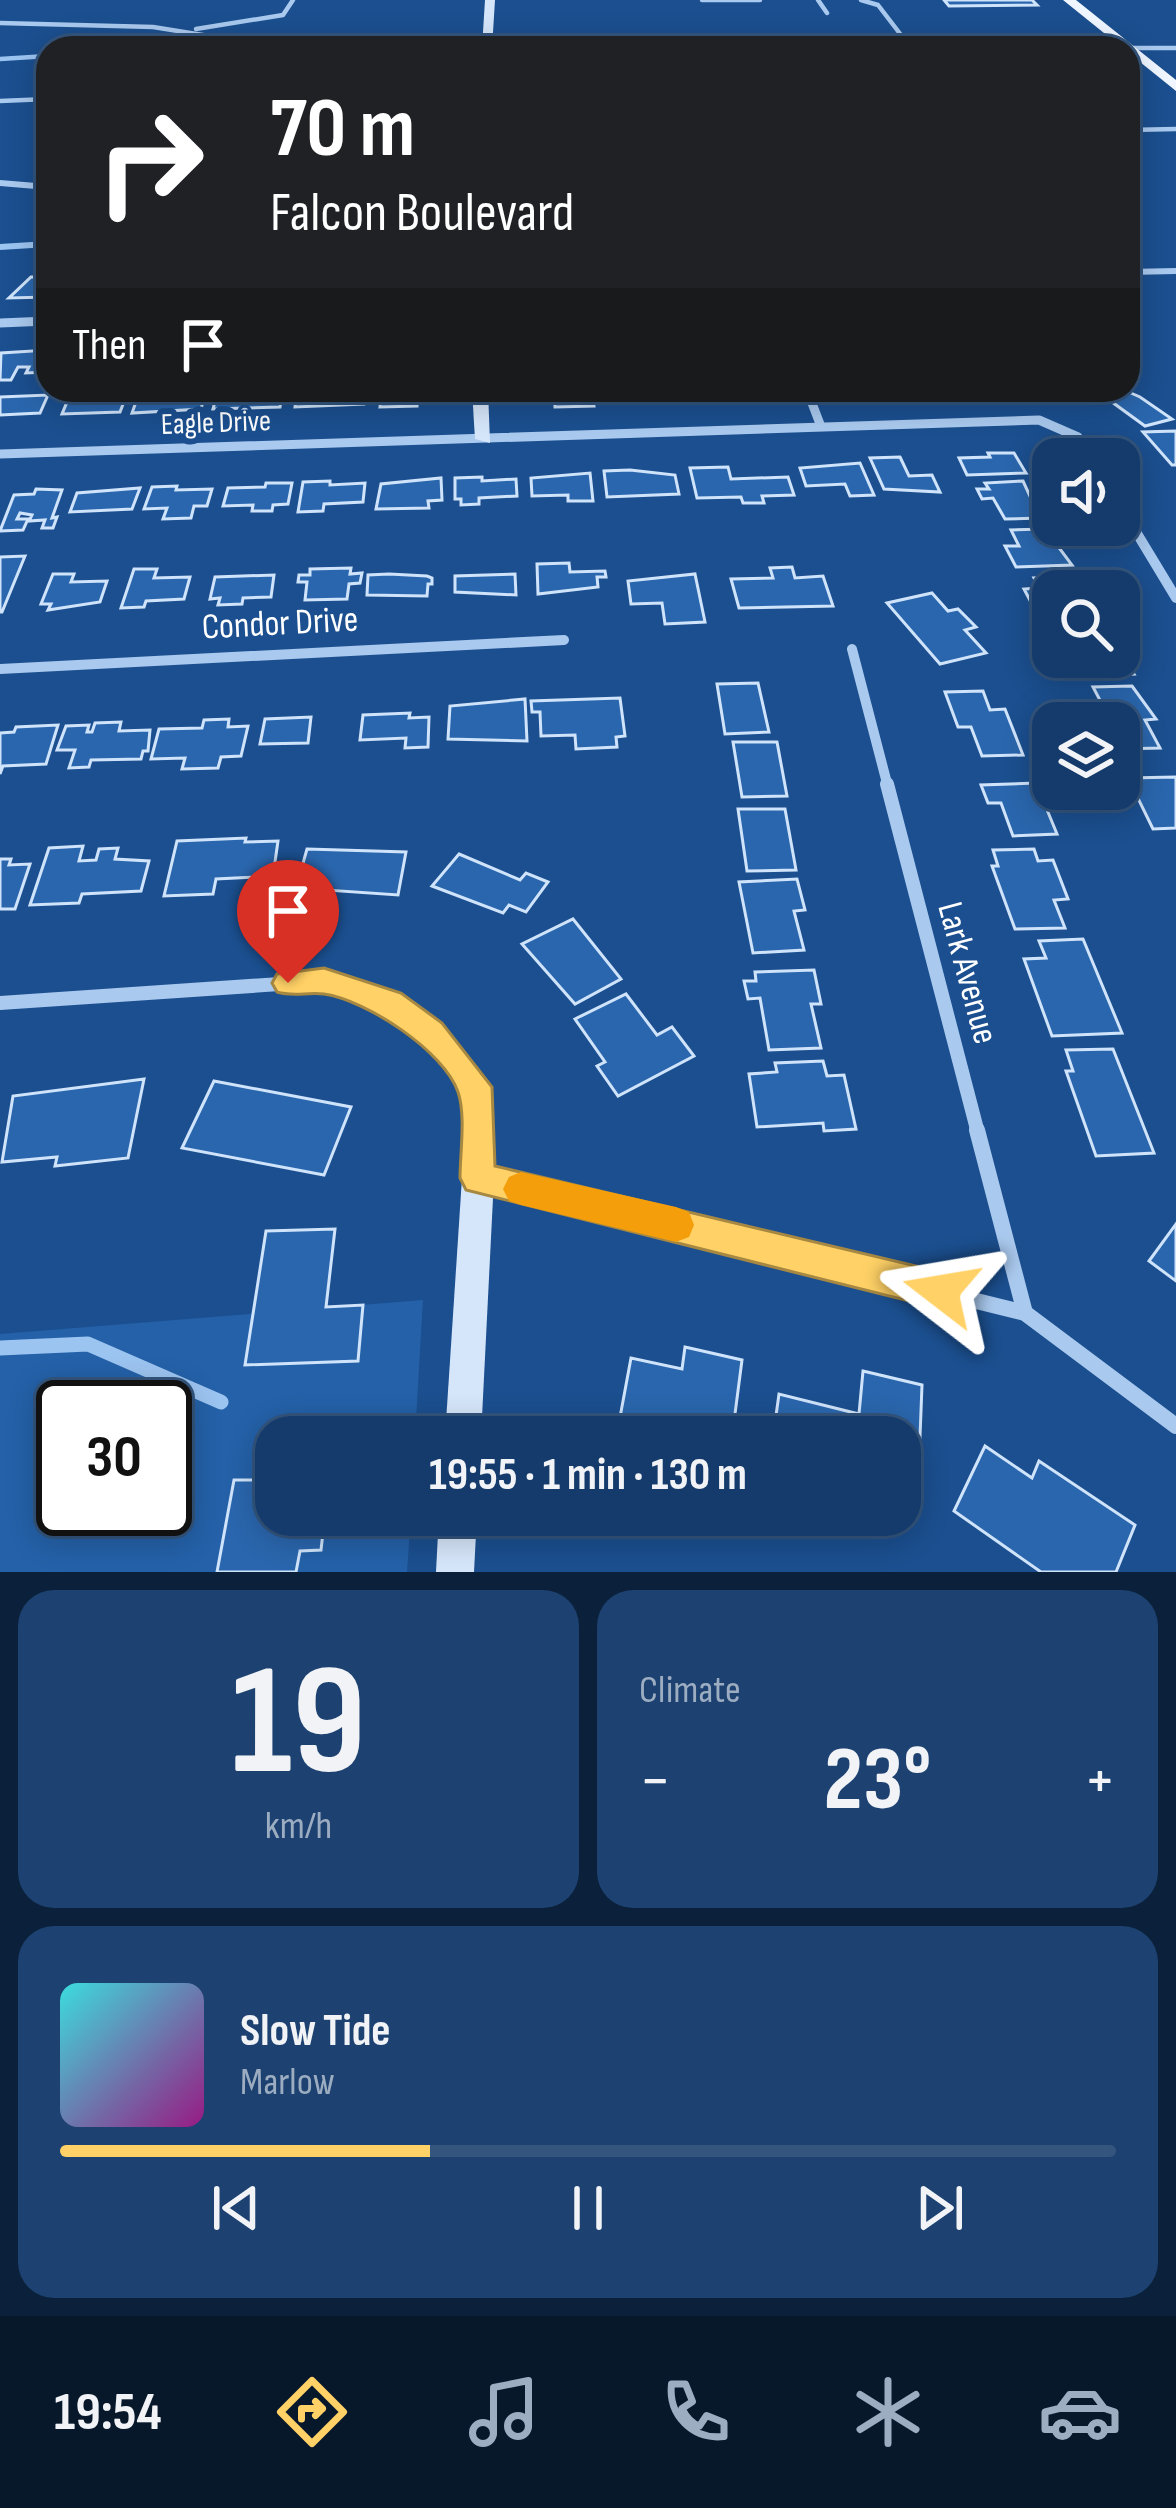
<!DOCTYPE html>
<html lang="en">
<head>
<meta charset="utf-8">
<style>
  body { margin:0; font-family:"Sofia Sans Condensed",sans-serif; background:#1d4271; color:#f1f3f6; height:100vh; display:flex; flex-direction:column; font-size:45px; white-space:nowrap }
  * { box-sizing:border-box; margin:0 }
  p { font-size:39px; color:#9dadc1 }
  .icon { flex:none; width:66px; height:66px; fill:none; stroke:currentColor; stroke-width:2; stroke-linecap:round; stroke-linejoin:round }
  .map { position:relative; height:1572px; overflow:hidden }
  .details { display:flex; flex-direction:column; gap:18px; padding:18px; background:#0b203b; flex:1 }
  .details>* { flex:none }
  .guide { position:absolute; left:36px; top:36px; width:1104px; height:366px; border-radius:36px; box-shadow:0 6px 30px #0003,0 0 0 3px #33557e; background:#202124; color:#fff; overflow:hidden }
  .fabs { position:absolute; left:1032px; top:438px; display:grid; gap:24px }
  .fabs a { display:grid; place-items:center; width:108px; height:108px; border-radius:24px; background:#143b6b; box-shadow:0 6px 30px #0003,0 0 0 3px #33557e; font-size:60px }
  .speed { position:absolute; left:36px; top:1380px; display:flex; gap:24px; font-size:60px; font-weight:700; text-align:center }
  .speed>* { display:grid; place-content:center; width:156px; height:156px; border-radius:50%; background:#143b6b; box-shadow:0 6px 30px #0003,0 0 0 3px #33557e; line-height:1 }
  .speed .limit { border:6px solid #111; border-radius:18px; background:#fff; color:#111 }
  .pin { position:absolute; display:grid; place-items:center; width:102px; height:102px; color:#fff; margin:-123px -51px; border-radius:50% 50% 50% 0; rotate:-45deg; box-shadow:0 0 12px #0007 }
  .pin .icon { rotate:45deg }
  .me { position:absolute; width:132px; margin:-66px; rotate:284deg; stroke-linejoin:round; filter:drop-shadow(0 0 9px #0008) }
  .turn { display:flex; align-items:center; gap:42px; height:252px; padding:0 36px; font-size:54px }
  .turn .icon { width:156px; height:156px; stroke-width:2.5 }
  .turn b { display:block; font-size:84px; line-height:102px }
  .then { display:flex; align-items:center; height:114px; padding:0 36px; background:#0003; gap:24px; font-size:45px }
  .big { font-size:90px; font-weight:700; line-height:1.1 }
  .details .tile { flex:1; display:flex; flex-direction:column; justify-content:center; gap:18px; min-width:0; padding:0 42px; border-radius:36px; background:#1d4271 }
  .details .dial { align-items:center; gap:0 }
  .dial b { font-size:156px; line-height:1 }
  .song { display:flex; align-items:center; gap:36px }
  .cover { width:144px; height:144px; border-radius:18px; background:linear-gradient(135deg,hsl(180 70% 55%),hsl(310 70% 35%)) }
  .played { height:12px; border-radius:6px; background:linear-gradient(90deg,#ffd166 35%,#33557e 35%) }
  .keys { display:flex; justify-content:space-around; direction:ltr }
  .heat { display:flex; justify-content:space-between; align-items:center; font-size:66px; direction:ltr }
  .details .tiles { flex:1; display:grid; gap:18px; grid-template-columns:1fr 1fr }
  .tile:last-child { grid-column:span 2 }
  .trip { position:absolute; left:255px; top:1416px; width:666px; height:120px; border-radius:36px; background:#143b6b; box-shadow:0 6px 30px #0003,0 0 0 3px #33557e; font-weight:700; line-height:120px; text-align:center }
  .dock { display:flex; height:192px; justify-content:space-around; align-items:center; background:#08182b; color:#9dadc1 }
  .dock .icon { width:84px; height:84px }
  .dock .active { color:#ffd166 }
  .dock b { font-size:54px; color:#f1f3f6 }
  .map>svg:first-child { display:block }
  .green { fill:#2461a8; fill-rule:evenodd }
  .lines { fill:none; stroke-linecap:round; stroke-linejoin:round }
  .stream-far2 { stroke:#9cc4f0; stroke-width:4.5 }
  .stream-far1 { stroke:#9cc4f0; stroke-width:6 }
  .stream { stroke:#9cc4f0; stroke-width:15 }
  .building { fill:#2a66ad; stroke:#cfe3fa; stroke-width:3 }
  .lane { stroke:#a9c9ee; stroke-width:4.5 }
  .street-far5 { stroke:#a9c9ee; stroke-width:4.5 }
  .street-far4 { stroke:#a9c9ee; stroke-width:6 }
  .street-far3 { stroke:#a9c9ee; stroke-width:9 }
  .street-far2 { stroke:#a9c9ee; stroke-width:10 }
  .street-far1 { stroke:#a9c9ee; stroke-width:14 }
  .street { stroke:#a9c9ee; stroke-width:16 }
  .secondary { fill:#d6e6fa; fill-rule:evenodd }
  .primary { fill:#f0f6ff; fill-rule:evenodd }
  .route { fill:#ffd166; stroke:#a68842; stroke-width:3 }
  .slow { fill:#f59e0b }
  .labels { text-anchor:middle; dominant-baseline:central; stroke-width:12; stroke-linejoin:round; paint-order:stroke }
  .far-street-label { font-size:30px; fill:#fff; stroke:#1b4f8f }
  .street-label { font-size:36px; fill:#fff; stroke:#1b4f8f }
</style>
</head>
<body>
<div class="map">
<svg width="1176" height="1572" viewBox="0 0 1176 1572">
  <rect width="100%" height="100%" fill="#1b4f8f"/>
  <!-- green -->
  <path class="green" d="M423,1300l-8,137h-139v78h135l-4,57h-407v-238zM63,1407h102v102h-102z"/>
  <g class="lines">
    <!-- stream-far2 -->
    <path class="stream-far2" d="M0,59l48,-3"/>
    <!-- stream-far1 -->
    <path class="stream-far1" d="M0,247l48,-3"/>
    <!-- stream -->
    <path class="stream" d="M0,1348l88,-4 133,58"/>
  </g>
  <!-- building -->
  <g class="building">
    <path d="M944,0h88l5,5 -88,1z"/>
    <path d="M31,277h17v20l-39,1z"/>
    <path d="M48,350v22l-22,1 3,-6h-11l-7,13h-11l1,-27z"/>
    <path d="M87,390h19l-2,4h23l-7,18 -58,2 8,-19h15z"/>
    <path d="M164,390h42l-5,19 -69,4 5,-14 24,-1z"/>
    <path d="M218,390h65l-3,17 -67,2z"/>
    <path d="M365,390l-1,14 -69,3 2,-14z"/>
    <path d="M382,390h35v16l-37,1z"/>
    <path d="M554,390h38l2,16 -39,1z"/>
    <path d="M684,390h55l3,9h-56z"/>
    <path d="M1124,390l16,7 32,22 -27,7 -44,-32z"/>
    <path d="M48,395l-8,18 -40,2v-18z"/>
    <path d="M1176,431v34h-4l-29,-33z"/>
    <path d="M988,453h26l12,20 -59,2 -8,-17 31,-1z"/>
    <path d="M900,457l9,19 23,-1 8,17 -56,-3 -14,-31z"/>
    <path d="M860,463l14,32 -24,1 -5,-12 -39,2 -6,-18z"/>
    <path d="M728,467l3,12 57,-2 6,18 -32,1 2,7h-21l-2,-6 -44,1 -7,-30z"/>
    <path d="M630,470l45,5 4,19 -72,3 -3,-26z"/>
    <path d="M590,473l3,28h-25v-6l-36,1 -1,-18z"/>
    <path d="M482,477v4l34,-2 1,17 -38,2v6l-18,1v-6h-6v-21z"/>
    <path d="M441,478l1,22 -14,1 1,7 -53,1 5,-25z"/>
    <path d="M330,481v4l35,-2 -2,19 -39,2 -1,7 -25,1 5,-30z"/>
    <path d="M1023,481l17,37 -35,1 -12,-21 -11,1 -5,-10h12l-4,-6z"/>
    <path d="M266,483h26l-4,21 -15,1 -1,6h-20l1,-6 -30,1 5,-18 37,-1z"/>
    <path d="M177,486l-1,4 36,-1 -5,17h-13l-3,12 -28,1 4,-11 -23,1 8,-22z"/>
    <path d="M140,488l-8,21 -62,3 7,-19z"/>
    <path d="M36,489l26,1 -10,28 5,-1 -4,11h-11l3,-8 -16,1 3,-6 -12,-2 -3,6h11l-5,11 -23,1 14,-36 20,-1z"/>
    <path d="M1045,529l27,36 -56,2 -11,-21h14l-8,-16z"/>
    <path d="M25,556l-23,56h-2v-55z"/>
    <path d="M569,563l1,9 35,-1 1,6h-9l1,10 -60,7 -1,-30z"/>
    <path d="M792,567l3,11 28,-2 10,30 -94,2 -8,-29 42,-1 -3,-10z"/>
    <path d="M351,568l-1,6 12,-1 -2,10 -11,1 -2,15 -42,1 2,-18h-9l1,-7h11v-6z"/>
    <path d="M134,569h23l-3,9 36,-1 -6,22 -38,2 -2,6 -23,1z"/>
    <path d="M53,574h21l-3,8 36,-1 -7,21 -52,8 3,-6h-10z"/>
    <path d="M389,574l38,2 5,2v6h-4l-1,12 -60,-1 1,-20z"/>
    <path d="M515,574l1,21 -61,-3v-16z"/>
    <path d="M695,574l10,48 -40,2 -3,-21 -31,1 -3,-23z"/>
    <path d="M274,575l-3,22 -28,1 -1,6 -24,1 2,-7 -10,1 5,-22z"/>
    <path d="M1076,577l9,14h-32v25l-5,-9 -14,1 -10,-19 15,-1 -5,-10z"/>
    <path d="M932,593l16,18 10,-2 18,18 -11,3 21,23 -46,11 -53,-61z"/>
    <path d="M1119,648l15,26 -47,2 -10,-19h42z"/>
    <path d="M758,683l11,49 -44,2 -8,-50z"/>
    <path d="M1132,686l24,33 -11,1 15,28 -41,1v-26h-15l-9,-19h7l-9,-17z"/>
    <path d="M983,691l7,19 15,-1 18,46 -41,1 -11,-29h-13l-13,-35z"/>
    <path d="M620,698l5,38 -9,1 1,10 -41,2 -1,-14 -34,1 -1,-24h-8l-1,-11z"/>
    <path d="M525,699l2,42 -79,-2 2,-33z"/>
    <path d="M410,713l-1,5 20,-1 -1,30 -23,1 1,-10 -46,2 3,-25z"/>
    <path d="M311,717l-3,26 -48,1 5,-25z"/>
    <path d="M229,719l-1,8 20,-1 -7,30 -20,1 -3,11 -36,1 3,-11 -34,1 8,-30 43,-1 2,-8z"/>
    <path d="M121,722l-2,9 31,-1 -2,21h-5l-2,8 -50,1 -2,7 -20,1 6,-18h-18l9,-24 23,-1 -2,7h5l3,-9z"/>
    <path d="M58,725l-12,39 -43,2 -3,8v-41l14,-1 2,-5z"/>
    <path d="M733,742h44l10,54 -45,1z"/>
    <path d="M1176,777v51l-23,1 -25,-51z"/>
    <path d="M1036,783l21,51 -44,2 -12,-33h-13l-7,-18z"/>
    <path d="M738,809h47l11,61 -49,1z"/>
    <path d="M246,838l-1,4 33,-1 -5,35 -57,3 -3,15 -49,2 13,-55z"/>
    <path d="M83,846l-4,15 17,-1 3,-11 19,-1 -3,11 34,2 -8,30 -59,3 -3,9 -49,2 19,-57z"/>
    <path d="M307,849l99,3 -8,43 -102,-7z"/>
    <path d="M1034,849l4,12 15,-1 15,39 -14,1 11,28 -50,1 -23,-63h6l-5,-16z"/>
    <path d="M459,854l61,26 6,-7 22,9 -22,30 -17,-7 -6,8 -71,-27z"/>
    <path d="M0,859h11l-2,6 21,-1 -15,45h-15z"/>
    <path d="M797,879l8,31 -11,1 10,39 -51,3 -14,-71z"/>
    <path d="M573,919l48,60 -46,25 -53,-60z"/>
    <path d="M1083,939l39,94 -70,3 -28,-77 22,-1 -7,-17z"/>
    <path d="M814,970l7,34h-10l10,44 -52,2 -9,-52 -12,1 -4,-18h12l-1,-9z"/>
    <path d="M626,994l31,41 15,-8 22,29 -76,40 -21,-30 8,-4 -30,-43z"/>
    <path d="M1113,1049l41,104 -58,3 -30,-85h7l-7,-21z"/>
    <path d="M823,1061l4,15 17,-1 12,54 -32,2 -1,-8 -66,4 -8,-53 28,-2 -2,-9z"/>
    <path d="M144,1079l-16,79 -73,8 2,-9 -55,5 11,-66z"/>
    <path d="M214,1081l137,26 -27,68 -142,-27z"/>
    <path d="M1176,1224v57l-27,-20z"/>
    <path d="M335,1229l-9,78 37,-2 -5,56 -113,4 21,-134z"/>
    <path d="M685,1347l57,13 -10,77h-74l-40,-9 13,-70 51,11z"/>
    <path d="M863,1371l59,14 -2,52 -20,-5v5h-127l6,-43 80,20z"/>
    <path d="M985,1446l47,32 7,-17 96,64 -19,47h-75l-87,-61z"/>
    <path d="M234,1480h42v35h49l-4,35 -21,1 -4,21h-79z"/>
  </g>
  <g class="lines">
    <!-- lane -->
    <g class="lane">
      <path d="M702,0h58"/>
      <path d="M818,0l9,13"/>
      <path d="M861,0l17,5 33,43"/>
      <path d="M1128,130l48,-1"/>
    </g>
    <!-- street-far5 -->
    <g class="street-far5">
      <path d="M0,23l153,4 131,21"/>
      <path d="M196,29l87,-14 10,-15"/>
      <path d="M921,48h255"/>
      <path d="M0,101l48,-2"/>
    </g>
    <!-- street-far4 -->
    <g class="street-far4">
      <path d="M0,183l48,4"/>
      <path d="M1128,272l48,-1"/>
    </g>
    <!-- street-far3 -->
    <g class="street-far3">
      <path d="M0,323l48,-2"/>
      <path d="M807,390l13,34"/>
      <path d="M0,454l1039,-34 39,17 14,22"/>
      <path d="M1119,504l6,11"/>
    </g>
    <!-- street-far2 -->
    <g class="street-far2">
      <path d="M1124,512l52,86"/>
      <path d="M852,649l36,138"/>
      <path d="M0,669l564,-29"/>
    </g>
    <!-- street-far1 -->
    <g class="street-far1">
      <path d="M887,784l91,349"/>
      <path d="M0,1003l324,-22 65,22 41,29 45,55 2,46"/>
    </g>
    <!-- street -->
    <g class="street">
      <path d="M476,1130l2,48 547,135 151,113"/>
      <path d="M977,1130l48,183"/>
    </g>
    <!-- secondary -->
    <g class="secondary">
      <path d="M485,0h10l-3,48h-10z"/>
      <path d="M472,390h16l2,53 -15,-4z"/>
      <path d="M478,1163l11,5 5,10 -13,259h-36l17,-259 5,-10z"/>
      <path d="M439,1515h38l-3,57h-38z"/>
    </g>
    <!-- primary -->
    <path class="primary" d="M1063,0h13l100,80v11z"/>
  </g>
  <!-- route -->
  <path class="route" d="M324,968l77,25 41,30 50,64 3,79 446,106 14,5 5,14 -5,13 -14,5 -475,-119 -6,-12c0,-25 6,-62 -2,-86 -14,-41 -92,-92 -134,-98 -17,-2 -31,3 -47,-2l-5,-9 5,-9z"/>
  <!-- slow -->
  <path class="slow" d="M521,1172l155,35 13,5 5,13 -5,12 -13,5 -155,-37 -12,-4 -6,-12 6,-12z"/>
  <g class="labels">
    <!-- far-street labels -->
    <g class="far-street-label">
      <text transform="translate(216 423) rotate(-2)">Eagle Drive</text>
    </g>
    <!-- street labels -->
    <g class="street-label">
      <text transform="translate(280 624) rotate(-3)">Condor Drive</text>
      <text transform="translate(967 973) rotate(75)">Lark Avenue</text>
    </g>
  </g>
</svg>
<div class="fabs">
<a><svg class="icon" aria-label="sound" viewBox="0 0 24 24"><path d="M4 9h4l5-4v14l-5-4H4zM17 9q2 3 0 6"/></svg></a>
<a><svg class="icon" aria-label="search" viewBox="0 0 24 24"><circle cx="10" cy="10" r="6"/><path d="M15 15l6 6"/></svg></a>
<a><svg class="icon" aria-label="layers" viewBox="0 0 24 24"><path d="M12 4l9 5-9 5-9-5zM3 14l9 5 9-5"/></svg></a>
</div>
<div class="speed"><div class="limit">30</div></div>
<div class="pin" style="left:288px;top:983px;background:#d93025"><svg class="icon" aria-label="arrive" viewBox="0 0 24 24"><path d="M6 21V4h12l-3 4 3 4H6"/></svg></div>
<svg class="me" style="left:941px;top:1291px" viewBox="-20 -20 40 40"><path d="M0-17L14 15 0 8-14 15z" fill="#ffd166" stroke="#fff" stroke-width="4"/></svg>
<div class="trip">19:55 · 1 min · 130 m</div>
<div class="guide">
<div class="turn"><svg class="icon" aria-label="right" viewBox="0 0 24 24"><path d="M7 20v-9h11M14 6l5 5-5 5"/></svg><div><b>70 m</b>Falcon Boulevard</div></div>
<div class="then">Then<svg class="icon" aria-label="arrive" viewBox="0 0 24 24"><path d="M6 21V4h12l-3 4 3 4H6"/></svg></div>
</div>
</div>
<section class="details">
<div class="tiles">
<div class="tile dial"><b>19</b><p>km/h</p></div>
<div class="tile"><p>Climate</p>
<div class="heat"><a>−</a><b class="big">23°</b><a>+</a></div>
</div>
<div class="tile">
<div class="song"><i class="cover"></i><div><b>Slow Tide</b><p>Marlow</p></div></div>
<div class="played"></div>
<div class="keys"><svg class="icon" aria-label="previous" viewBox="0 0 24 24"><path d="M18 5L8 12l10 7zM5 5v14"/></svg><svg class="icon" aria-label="pause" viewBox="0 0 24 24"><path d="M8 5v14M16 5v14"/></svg><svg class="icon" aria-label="next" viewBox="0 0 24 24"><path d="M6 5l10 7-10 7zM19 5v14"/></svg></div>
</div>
</div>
</section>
<nav class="dock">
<b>19:54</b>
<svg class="icon active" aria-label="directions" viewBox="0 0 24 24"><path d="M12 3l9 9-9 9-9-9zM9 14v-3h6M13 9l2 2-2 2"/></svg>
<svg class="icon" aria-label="music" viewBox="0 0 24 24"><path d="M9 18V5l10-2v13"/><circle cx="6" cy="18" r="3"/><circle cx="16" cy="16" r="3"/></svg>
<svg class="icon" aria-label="phone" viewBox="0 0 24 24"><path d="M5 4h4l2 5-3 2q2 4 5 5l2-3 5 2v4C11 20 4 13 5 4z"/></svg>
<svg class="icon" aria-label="climate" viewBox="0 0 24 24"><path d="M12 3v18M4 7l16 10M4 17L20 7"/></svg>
<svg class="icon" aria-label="car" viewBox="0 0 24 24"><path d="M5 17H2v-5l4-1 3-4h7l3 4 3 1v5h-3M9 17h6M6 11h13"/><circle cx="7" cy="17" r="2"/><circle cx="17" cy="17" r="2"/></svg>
</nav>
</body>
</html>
